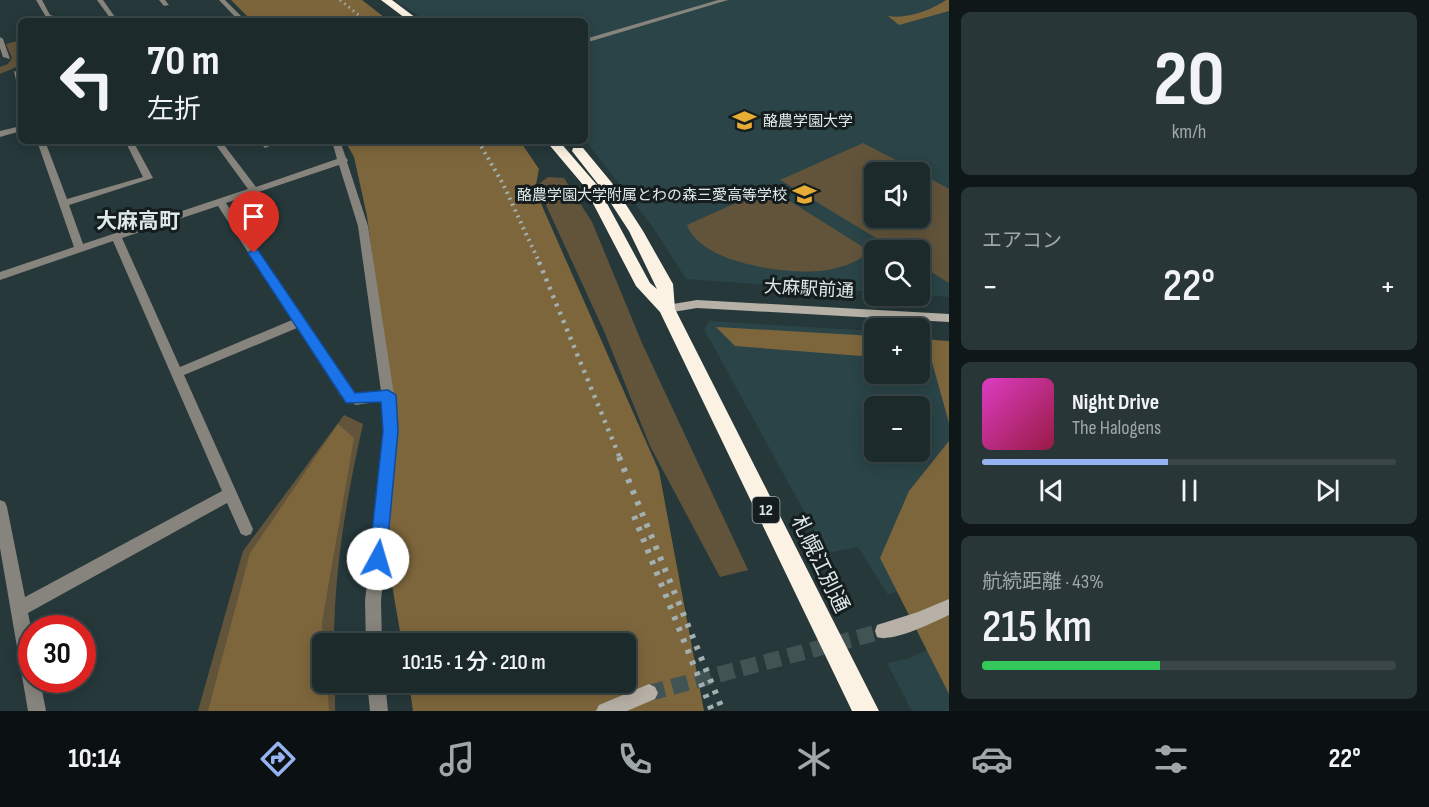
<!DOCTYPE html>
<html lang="ja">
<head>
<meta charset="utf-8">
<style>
  body { margin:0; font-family:"Sofia Sans Condensed","Noto Sans JP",sans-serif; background:#293638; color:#f1f3f6; height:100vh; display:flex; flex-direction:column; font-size:22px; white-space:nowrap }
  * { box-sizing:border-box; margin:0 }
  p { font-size:20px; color:#a0a7a9 }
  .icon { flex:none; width:33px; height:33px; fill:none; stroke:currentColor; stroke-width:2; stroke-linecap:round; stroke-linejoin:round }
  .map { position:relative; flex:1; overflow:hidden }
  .sheet { display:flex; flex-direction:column; gap:12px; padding:12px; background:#0f1718; width:480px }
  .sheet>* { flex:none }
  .hud { position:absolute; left:18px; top:18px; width:570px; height:126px; border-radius:9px; box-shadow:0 3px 15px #0003,0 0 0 2px #3a4648; background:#1c2a2c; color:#f1f3f6; overflow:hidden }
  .controls { position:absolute; left:864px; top:162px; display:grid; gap:12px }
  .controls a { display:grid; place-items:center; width:66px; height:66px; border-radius:9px; background:#1c2a2c; box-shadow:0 3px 15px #0003,0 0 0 2px #3a4648; font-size:30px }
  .speed { position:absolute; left:18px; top:615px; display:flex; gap:12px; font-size:30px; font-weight:700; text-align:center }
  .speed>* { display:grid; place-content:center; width:78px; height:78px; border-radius:50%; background:#1c2a2c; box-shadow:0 3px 15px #0003,0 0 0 2px #3a4648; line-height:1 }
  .speed .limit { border:9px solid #d22; background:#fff; color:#111 }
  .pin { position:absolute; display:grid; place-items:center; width:51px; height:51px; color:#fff; margin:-62px -26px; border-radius:50% 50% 50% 0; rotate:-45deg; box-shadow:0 0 6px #0007 }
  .pin .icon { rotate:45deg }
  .me { position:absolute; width:66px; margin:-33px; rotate:6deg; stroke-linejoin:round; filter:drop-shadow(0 0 4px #0008) }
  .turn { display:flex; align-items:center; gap:21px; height:126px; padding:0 30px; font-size:27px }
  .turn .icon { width:78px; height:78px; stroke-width:2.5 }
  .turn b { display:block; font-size:42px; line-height:51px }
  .big { font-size:45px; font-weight:600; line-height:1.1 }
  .sheet .tile { flex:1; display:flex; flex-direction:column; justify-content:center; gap:9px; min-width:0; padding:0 21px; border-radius:9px; background:#293638 }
  .sheet .dial { align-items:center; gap:0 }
  .dial b { font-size:78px; line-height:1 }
  .song { display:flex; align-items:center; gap:18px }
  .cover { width:72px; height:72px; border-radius:9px; background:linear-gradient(135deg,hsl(310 70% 55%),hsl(340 70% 35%)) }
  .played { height:6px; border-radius:3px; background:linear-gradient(90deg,#95b2f1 45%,#3a4648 45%) }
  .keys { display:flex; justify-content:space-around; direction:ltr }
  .heat { display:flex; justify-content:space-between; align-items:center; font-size:33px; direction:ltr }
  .charge { height:9px; border-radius:4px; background:linear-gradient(90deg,#34c759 43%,#3a4648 0) }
  .trip { position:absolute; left:312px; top:633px; width:324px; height:60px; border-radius:9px; background:#1c2a2c; box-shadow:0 3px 15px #0003,0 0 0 2px #3a4648; font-weight:600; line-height:60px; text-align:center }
  .tab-bar { display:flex; height:96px; justify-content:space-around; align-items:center; background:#0b1112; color:#a0a7a9 }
  .tab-bar .icon { width:42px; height:42px }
  .tab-bar .active { color:#95b2f1 }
  .tab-bar b { font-size:27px; color:#f1f3f6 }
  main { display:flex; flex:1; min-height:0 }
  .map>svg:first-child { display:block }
  .built { fill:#2a4447; fill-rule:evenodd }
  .green { fill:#62543b }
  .forest { fill:#7d663c }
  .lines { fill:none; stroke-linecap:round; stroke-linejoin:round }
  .secondary-tunnel { stroke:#425354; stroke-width:16; stroke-dasharray:16 8; stroke-linecap:butt }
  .street { fill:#87847d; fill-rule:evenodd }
  .secondary { fill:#b6b0a6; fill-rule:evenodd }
  .highway { fill:#fbf2e3; fill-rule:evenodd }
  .rail-far3 { stroke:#a2b0b1; stroke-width:3; stroke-dasharray:1.5 4; stroke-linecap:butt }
  .rail-far2 { stroke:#a2b0b1; stroke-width:4; stroke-dasharray:2 4.5; stroke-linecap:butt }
  .rail-far1 { stroke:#a2b0b1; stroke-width:4.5; stroke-dasharray:3 6; stroke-linecap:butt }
  .rail { stroke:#a2b0b1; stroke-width:6; stroke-dasharray:4 8; stroke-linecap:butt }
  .route { fill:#1a73e8; stroke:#114b97; stroke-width:1.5 }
  .labels { text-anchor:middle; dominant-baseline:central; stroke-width:6; stroke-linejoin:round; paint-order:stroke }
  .far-poi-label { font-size:15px; fill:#dee9ea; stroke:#161d1e; text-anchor:start }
  .shield { fill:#161d1e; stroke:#a2acad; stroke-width:1.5 }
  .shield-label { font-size:16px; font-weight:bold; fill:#dee9ea }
  .street-label { font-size:18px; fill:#dee9ea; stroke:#161d1e }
  .quarter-label { font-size:21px; font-weight:bold; fill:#dee9ea; stroke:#161d1e }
  .near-street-label { font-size:21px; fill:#dee9ea; stroke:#161d1e }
</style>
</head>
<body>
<main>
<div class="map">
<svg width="949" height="711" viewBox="0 0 949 711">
  <rect width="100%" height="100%" fill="#26383a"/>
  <!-- built -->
  <g class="built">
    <path d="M395,0h554v297l-29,-2v-45h-46v42l-188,-13 -34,-53 -67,-86v-119h-159zM874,172h46v46h-46z"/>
    <path d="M709,321l165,10v43h46v-40l13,4 16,11v218l-17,12 -44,16 -30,-48 -31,6 -123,-224zM874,406h46v46h-46z"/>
    <path d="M949,639v72h-37l-25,-48 23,-5z"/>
  </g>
  <!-- green -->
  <g class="green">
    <path d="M21,40v25l-21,9v-7l8,-3 4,-6 -6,-14z"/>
    <path d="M863,143l56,29h-45v46h46v-45l29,16v94l-29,-18v-15h-24l-116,-70z"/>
    <path d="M548,177l16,1 28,44 50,121 106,227 -28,7 -70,-131 -46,-115 -58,-126 -6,-22z"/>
    <path d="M769,188l102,64c-16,11 -32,17 -51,19 -36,3 -120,-8 -133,-46z"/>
    <path d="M344,415l19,9c-16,71 -29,146 -29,219l-12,1v38l13,1v28h-137l45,-160z"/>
  </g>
  <!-- forest -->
  <g class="forest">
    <path d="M231,0h131l27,21h-137z"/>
    <path d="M946,0h3v11l-50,14 -11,-9c20,3 41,-5 58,-16z"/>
    <path d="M345,141h175l19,28 -4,21 124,281 45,240h-291l-4,-28 217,-1v-38l-224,-1 -16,-93 -3,-157 -9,-124 -7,-53 -13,-59z"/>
    <path d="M716,327l158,9v21l-139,-11z"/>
    <path d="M920,339l29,2v82l-17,-61 -12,-1z"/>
    <path d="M338,424l16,14 -32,184v60l5,1 2,28h-121l42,-158z"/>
    <path d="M949,441v253l-69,-136 29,-67z"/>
  </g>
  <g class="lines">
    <!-- secondary-tunnel -->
    <path class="secondary-tunnel" d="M649,693l234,-62"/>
    <!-- street -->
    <g class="street">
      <path d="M36,0h6l8,15 19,6h-10l-13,-4z"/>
      <path d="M97,0h6l12,17 -1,1h-4z"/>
      <path d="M159,0h6l4,5 -5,1z"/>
      <path d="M219,0h6l21,21h-7z"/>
      <path d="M718,0h10l-143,43v-4z"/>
      <path d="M0,37l3,2 7,20 -7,-2 -3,-9z"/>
      <path d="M14,71l7,2v14l-4,-2z"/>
      <path d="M21,126v5l-21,6v-6z"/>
      <path d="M37,141h8l22,58 76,-22 -18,-36h8l20,37 -84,27 14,39 165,-55 -35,-48h8l35,46 81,-28 -5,-18h8l6,17 2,2 -1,2 21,64 26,169 3,36 -16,170 1,43h-16l-1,-43 18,-170 -1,-30 -26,4 -16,-10 -43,-67 -113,47 69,154 -2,5 -5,2 -5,-2 -14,-31 -199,110 4,19v48h8l6,31h-18l-28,-163v-48l5,2 2,5 18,90 197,-106 -109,-250 -113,39v-8l74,-25zM339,165l19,61 23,165 -23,4 -10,-8 -122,-184zM218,206l74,114 -112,47 -58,-129z"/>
      <path d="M258,141h24l-17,7z"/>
      <path d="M367,682h18l3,29h-18z"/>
    </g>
    <!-- secondary -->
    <g class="secondary">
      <path d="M697,300l252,14v8l-252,-14 -30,5 -6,-4 6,-4z"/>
      <path d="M949,599v16c-15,7 -57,28 -72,22l-2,-6 2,-6 41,-13z"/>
      <path d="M649,684l6,3 3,6 -3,6 -28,12h-31l3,-6z"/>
    </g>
    <!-- highway -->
    <g class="highway">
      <path d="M381,0h11l28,21h-11z"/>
      <path d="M546,141h13l38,44 53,98 7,6 -28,-58 -28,-43 -29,-37 1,-3h10l29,35 31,48 30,53 2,25 204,402h-27l-192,-399 -24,-26 -52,-100z"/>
    </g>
    <!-- rail-far3 -->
    <path class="rail-far3" d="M340,0l26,21"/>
    <!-- rail-far2 -->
    <path class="rail-far2" d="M478,141l25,43 37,80"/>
    <!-- rail-far1 -->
    <path class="rail-far1" d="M539,262l81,196"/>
    <!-- rail -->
    <g class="rail">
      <path d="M619,457l104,254"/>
      <path d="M634,516l78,195"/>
    </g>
  </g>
  <!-- route -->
  <path class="route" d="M254,249l4,1 97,143 33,-3 8,5 2,36 -12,128 -2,6 -6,2 -7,-2 -2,-6 14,-128 -2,-29 -35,1 -98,-150z"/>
  <!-- icons -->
  <defs>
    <symbol id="university-bare" viewBox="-9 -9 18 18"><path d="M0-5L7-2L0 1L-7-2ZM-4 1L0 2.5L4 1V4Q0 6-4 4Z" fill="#e6ac36" stroke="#161d1e" stroke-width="2.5" paint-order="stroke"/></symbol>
    <symbol id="school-bare" viewBox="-9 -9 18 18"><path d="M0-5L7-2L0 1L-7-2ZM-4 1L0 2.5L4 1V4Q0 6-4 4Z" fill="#e6ac36" stroke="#161d1e" stroke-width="2.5" paint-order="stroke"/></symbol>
  </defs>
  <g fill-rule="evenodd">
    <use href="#university-bare" x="728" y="104" width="33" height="33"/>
    <use href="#school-bare" x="788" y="178" width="33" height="33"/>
  </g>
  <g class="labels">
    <!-- far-poi labels -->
    <g class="far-poi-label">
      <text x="763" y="121">酪農学園大学</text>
      <text x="787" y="195" text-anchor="end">酪農学園大学附属とわの森三愛高等学校</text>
    </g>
    <!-- shield labels -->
    <rect class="shield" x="752.5" y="497" width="27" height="26" rx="4.5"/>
    <g class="shield-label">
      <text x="766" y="510">12</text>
    </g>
    <!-- street labels -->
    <g class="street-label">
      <text transform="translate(809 289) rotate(3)">大麻駅前通</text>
    </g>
    <!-- quarter labels -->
    <g class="quarter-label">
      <text x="138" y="221">大麻高町</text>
    </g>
    <!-- near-street labels -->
    <g class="near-street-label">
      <text transform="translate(820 564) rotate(64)">札幌江別通</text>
    </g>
  </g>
</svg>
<div class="controls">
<a><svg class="icon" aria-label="sound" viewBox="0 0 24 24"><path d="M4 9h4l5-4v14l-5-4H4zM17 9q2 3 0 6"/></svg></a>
<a><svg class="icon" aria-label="search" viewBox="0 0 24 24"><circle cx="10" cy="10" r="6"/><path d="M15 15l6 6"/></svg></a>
<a>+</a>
<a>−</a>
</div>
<div class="speed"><div class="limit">30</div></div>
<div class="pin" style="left:254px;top:253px;background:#d93025"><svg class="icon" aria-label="arrive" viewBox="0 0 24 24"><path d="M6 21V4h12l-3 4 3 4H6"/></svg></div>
<svg class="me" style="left:378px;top:559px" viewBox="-20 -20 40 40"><circle r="19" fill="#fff"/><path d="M0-13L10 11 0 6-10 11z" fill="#1a73e8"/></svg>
<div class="trip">10:15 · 1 分 · 210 m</div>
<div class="hud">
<div class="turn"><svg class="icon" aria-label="left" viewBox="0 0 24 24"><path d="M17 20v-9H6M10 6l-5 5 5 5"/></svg><div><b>70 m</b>左折</div></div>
</div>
</div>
<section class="sheet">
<div class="tile dial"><b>20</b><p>km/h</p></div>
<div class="tile"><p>エアコン</p>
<div class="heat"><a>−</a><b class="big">22°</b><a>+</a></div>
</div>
<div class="tile">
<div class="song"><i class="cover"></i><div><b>Night Drive</b><p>The Halogens</p></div></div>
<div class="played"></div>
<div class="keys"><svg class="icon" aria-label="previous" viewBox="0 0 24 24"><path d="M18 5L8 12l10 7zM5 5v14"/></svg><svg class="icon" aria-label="pause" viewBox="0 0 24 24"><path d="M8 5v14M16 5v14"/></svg><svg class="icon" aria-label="next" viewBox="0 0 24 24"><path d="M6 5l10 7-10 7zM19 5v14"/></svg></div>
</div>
<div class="tile"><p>航続距離 · 43%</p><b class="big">215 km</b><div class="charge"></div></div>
</section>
</main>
<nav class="tab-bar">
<b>10:14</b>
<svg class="icon active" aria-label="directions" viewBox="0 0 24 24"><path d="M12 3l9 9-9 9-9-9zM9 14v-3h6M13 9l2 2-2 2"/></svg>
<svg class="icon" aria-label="music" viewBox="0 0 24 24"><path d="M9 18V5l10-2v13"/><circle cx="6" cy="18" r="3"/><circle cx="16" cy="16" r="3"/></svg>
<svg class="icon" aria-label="phone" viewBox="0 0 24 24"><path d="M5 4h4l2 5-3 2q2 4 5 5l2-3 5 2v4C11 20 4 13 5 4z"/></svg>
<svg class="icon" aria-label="climate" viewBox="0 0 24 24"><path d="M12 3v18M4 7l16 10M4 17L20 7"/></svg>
<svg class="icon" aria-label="car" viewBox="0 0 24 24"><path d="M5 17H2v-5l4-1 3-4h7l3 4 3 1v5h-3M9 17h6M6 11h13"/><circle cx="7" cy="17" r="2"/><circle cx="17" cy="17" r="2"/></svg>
<svg class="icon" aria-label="filters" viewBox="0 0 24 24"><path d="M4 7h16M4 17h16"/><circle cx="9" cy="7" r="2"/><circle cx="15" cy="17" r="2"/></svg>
<b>22°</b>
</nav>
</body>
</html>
